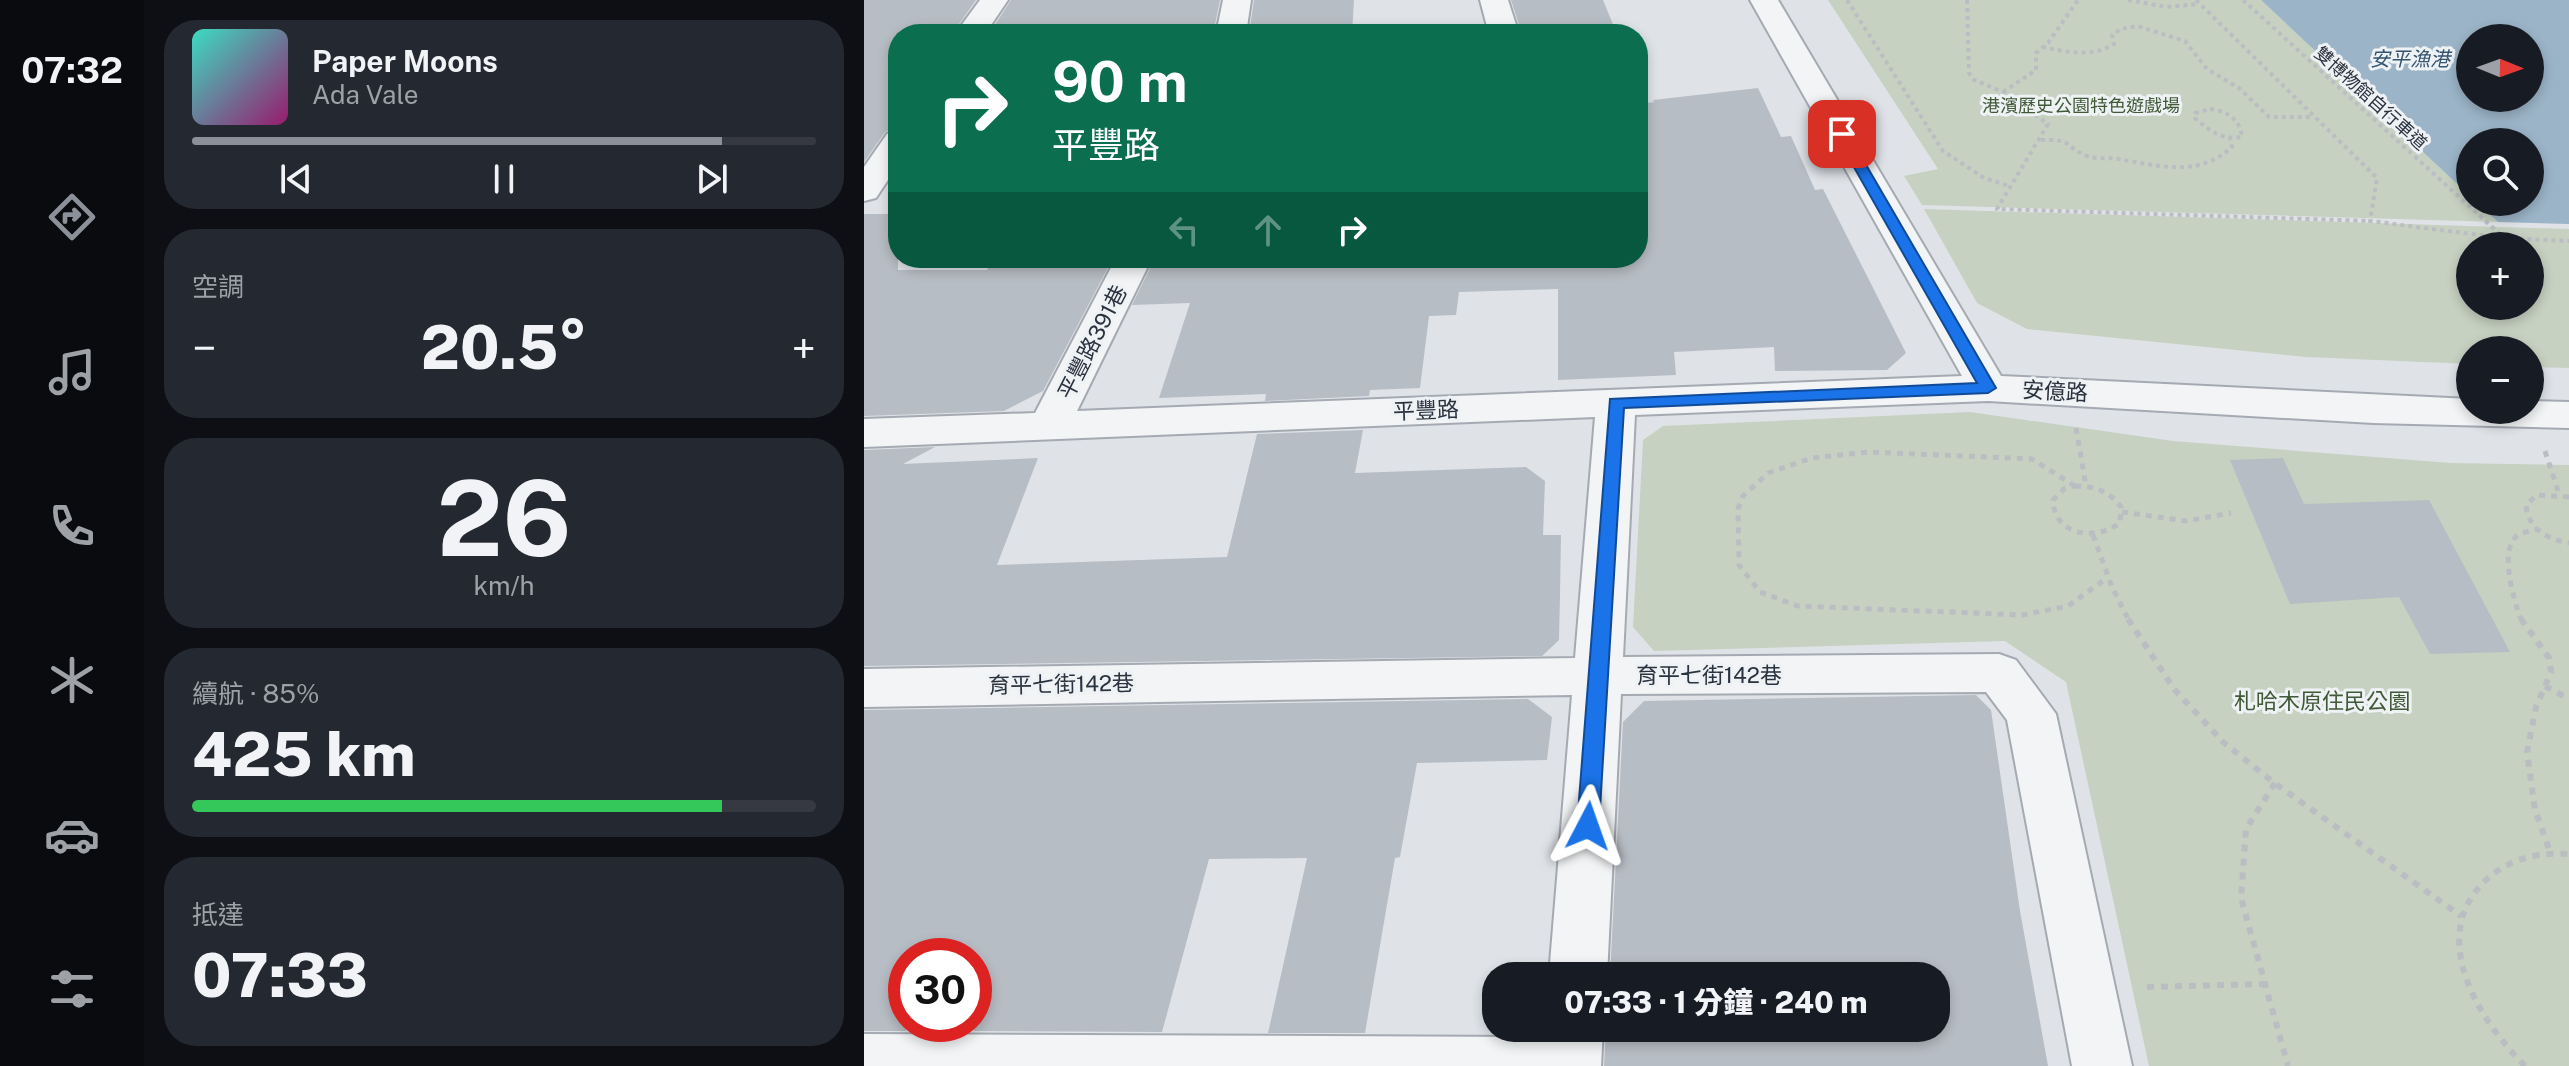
<!DOCTYPE html>
<html lang="zh-TW">
<head>
<meta charset="utf-8">
<style>
  body { margin:0; font-family:"Public Sans","Noto Sans TC",sans-serif; background:#242831; color:#f1f3f6; height:100vh; display:flex; flex-direction:column; font-size:30px; white-space:nowrap }
  * { box-sizing:border-box; margin:0 }
  p { font-size:26px; color:#9ea1a6 }
  .icon { flex:none; width:44px; height:44px; fill:none; stroke:currentColor; stroke-width:2; stroke-linecap:round; stroke-linejoin:round }
  .map { position:relative; flex:1; overflow:hidden }
  .panel { display:flex; flex-direction:column; gap:20px; padding:20px; background:#0d0f14; width:720px }
  .panel>* { flex:none }
  .top-card { position:absolute; left:24px; top:24px; width:760px; height:244px; border-radius:32px; box-shadow:0 4px 12px #0003; background:#0b6e4f; color:#fff; overflow:hidden }
  .needle { width:52px; rotate:91deg }
  .fabs { position:absolute; left:1592px; top:24px; display:grid; gap:16px }
  .fabs a { display:grid; place-items:center; width:88px; height:88px; border-radius:50%; background:#171b24; box-shadow:0 4px 12px #0003; font-size:40px }
  .speed { position:absolute; left:24px; top:938px; display:flex; gap:16px; font-size:40px; font-weight:700; text-align:center }
  .speed>* { display:grid; place-content:center; width:104px; height:104px; border-radius:50%; background:#171b24; box-shadow:0 4px 12px #0003; line-height:1 }
  .speed .limit { border:12px solid #d22; background:#fff; color:#111 }
  .pin { position:absolute; display:grid; place-items:center; width:68px; height:68px; color:#fff; margin:-34px; border-radius:16px; box-shadow:0 4px 12px #0006 }
  .me { position:absolute; width:88px; margin:-44px; rotate:4deg; stroke-linejoin:round; filter:drop-shadow(0 0 6px #0008) }
  .turn { display:flex; align-items:center; gap:28px; height:168px; padding:0 32px; font-size:36px }
  .turn .icon { width:104px; height:104px; stroke-width:2.5 }
  .turn b { display:block; font-size:56px; line-height:68px }
  .lanes { display:flex; align-items:center; height:76px; padding:0 32px; background:#0003; justify-content:center; gap:40px; direction:ltr }
  .lanes .off { opacity:.35 }
  .big { font-size:60px; font-weight:800; line-height:1.1 }
  .panel .widget { flex:1; display:flex; flex-direction:column; justify-content:center; gap:12px; min-width:0; padding:0 28px; border-radius:32px; background:#242831 }
  .panel .dial { align-items:center; gap:0 }
  .dial b { font-size:104px; line-height:1 }
  .song { display:flex; align-items:center; gap:24px }
  .cover { width:96px; height:96px; border-radius:12px; background:linear-gradient(135deg,hsl(170 70% 55%),hsl(320 70% 35%)) }
  .played { height:8px; border-radius:4px; background:linear-gradient(90deg,#8c9099 85%,#363941 85%) }
  .keys { display:flex; justify-content:space-around; direction:ltr }
  .heat { display:flex; justify-content:space-between; align-items:center; font-size:44px; direction:ltr }
  .charge { height:12px; border-radius:6px; background:linear-gradient(90deg,#34c759 85%,#363941 0) }
  .trip { position:absolute; left:618px; top:962px; width:468px; height:80px; border-radius:32px; background:#171b24; box-shadow:0 4px 12px #0003; font-weight:800; line-height:80px; text-align:center }
  main { display:flex; flex:1; min-height:0 }
  .tabs { display:flex; flex-direction:column; width:144px; justify-content:space-around; align-items:center; background:#090b0e; color:#9ea1a6 }
  .tabs .icon { width:56px; height:56px }
  .tabs .current { color:#8c9099 }
  .tabs b { font-size:36px; color:#f1f3f6 }
  .map>svg:first-child { display:block }
  .green { fill:#c6d1c1; fill-rule:evenodd }
  .water { fill:#9bb4c7; fill-rule:evenodd }
  .building { fill:#b7bdc4 }
  .lines { fill:none; stroke-linecap:round; stroke-linejoin:round }
  .minor-casing { stroke:#a5aab2; stroke-width:4 }
  .path-far2 { stroke:#babec2; stroke-width:4; stroke-dasharray:4 4; stroke-linecap:butt }
  .path-far1 { stroke:#babec2; stroke-width:5; stroke-dasharray:6 6; stroke-linecap:butt }
  .path { stroke:#babec2; stroke-width:6; stroke-dasharray:7 7; stroke-linecap:butt }
  .minor { fill:#f2f4f6; fill-rule:evenodd }
  .route { fill:#1a73e8; stroke:#114b97; stroke-width:2 }
  .labels { text-anchor:middle; dominant-baseline:central; stroke-width:6; stroke-linejoin:round; paint-order:stroke }
  .far-street-label { font-size:18px; fill:#29323e; stroke:#eef2f5 }
  .far-park-label { font-size:18px; fill:#405936; stroke:#eef2f5 }
  .far-water-label { font-size:20px; font-style:italic; fill:#345470; stroke:#eef2f5 }
  .street-label { font-size:22px; fill:#29323e; stroke:#eef2f5 }
  .park-label { font-size:22px; fill:#405936; stroke:#eef2f5 }
</style>
</head>
<body>
<main>
<nav class="tabs">
<b>07:32</b>
<svg class="icon current" aria-label="directions" viewBox="0 0 24 24"><path d="M12 3l9 9-9 9-9-9zM9 14v-3h6M13 9l2 2-2 2"/></svg>
<svg class="icon" aria-label="music" viewBox="0 0 24 24"><path d="M9 18V5l10-2v13"/><circle cx="6" cy="18" r="3"/><circle cx="16" cy="16" r="3"/></svg>
<svg class="icon" aria-label="phone" viewBox="0 0 24 24"><path d="M5 4h4l2 5-3 2q2 4 5 5l2-3 5 2v4C11 20 4 13 5 4z"/></svg>
<svg class="icon" aria-label="climate" viewBox="0 0 24 24"><path d="M12 3v18M4 7l16 10M4 17L20 7"/></svg>
<svg class="icon" aria-label="car" viewBox="0 0 24 24"><path d="M5 17H2v-5l4-1 3-4h7l3 4 3 1v5h-3M9 17h6M6 11h13"/><circle cx="7" cy="17" r="2"/><circle cx="17" cy="17" r="2"/></svg>
<svg class="icon" aria-label="filters" viewBox="0 0 24 24"><path d="M4 7h16M4 17h16"/><circle cx="9" cy="7" r="2"/><circle cx="15" cy="17" r="2"/></svg>
</nav>
<section class="panel">
<div class="widget">
<div class="song"><i class="cover"></i><div><b>Paper Moons</b><p>Ada Vale</p></div></div>
<div class="played"></div>
<div class="keys"><svg class="icon" aria-label="previous" viewBox="0 0 24 24"><path d="M18 5L8 12l10 7zM5 5v14"/></svg><svg class="icon" aria-label="pause" viewBox="0 0 24 24"><path d="M8 5v14M16 5v14"/></svg><svg class="icon" aria-label="next" viewBox="0 0 24 24"><path d="M6 5l10 7-10 7zM19 5v14"/></svg></div>
</div>
<div class="widget"><p>空調</p>
<div class="heat"><a>−</a><b class="big">20.5°</b><a>+</a></div>
</div>
<div class="widget dial"><b>26</b><p>km/h</p></div>
<div class="widget"><p>續航 · 85%</p><b class="big">425 km</b><div class="charge"></div></div>
<div class="widget"><p>抵達</p><b class="big">07:33</b></div>
</section>
<div class="map">
<svg width="1705" height="1066" viewBox="0 0 1705 1066">
  <rect width="100%" height="100%" fill="#dfe3e8"/>
  <!-- green -->
  <g class="green">
    <path d="M964,0h433l209,196v6h6l22,20 -576,-17 -18,-29 34,-7z"/>
    <path d="M1060,209l645,20v139l-39,-1v-17h-60v14l-164,-7 -279,-28 -50,-26zM1606,246h60v60h-60z"/>
    <path d="M1106,412l203,29 278,22 118,2v601h-420l-83,-384 -61,-41 -351,10 -21,-24 10,-187 20,-14z"/>
  </g>
  <!-- water -->
  <path class="water" d="M1397,0h308v224l-71,-2 -22,-20h54v-60h-60v54zM1606,38h60v60h-60z"/>
  <!-- building -->
  <g class="building">
    <path d="M0,0h112l-24,34h-54v94l-13,4 -21,30z"/>
    <path d="M147,0h209l-7,34h-224z"/>
    <path d="M390,0h100l-2,34h-103z"/>
    <path d="M647,0h92l14,34h-95z"/>
    <path d="M894,88l23,49 10,-1 24,54 8,-1 83,164 -19,17 -112,1 -1,-24 -100,5 2,23 -118,5v-91l-99,3 -3,23 -27,1 -9,72 -50,2 -1,6 -104,5 1,-7 -107,4 31,-95 -58,2 23,-47h483v-154l16,-2 -1,-2z"/>
    <path d="M0,214h34v56h89l6,-12h120l-70,133 -39,20 -140,5z"/>
    <path d="M499,430l-8,43 171,-6 19,14 -2,54h18l-1,60 -1,45 -17,16 -678,10v-216l71,-3 -32,17 135,-6 -41,107 230,-8 30,-123z"/>
    <path d="M1419,458l21,46 125,-4 81,152 -80,2 -31,-57 -109,7 -60,-144z"/>
    <path d="M1112,695l15,15 29,201 28,155h-444l2,-38h330v-52h-326l13,-254 21,-21z"/>
    <path d="M664,699l24,18 -5,43 -130,3 -17,94 -5,1 -30,175h-97l39,-175 -98,1 -47,173 -188,-1v-75h-68v75h-42v-321z"/>
  </g>
  <g class="lines">
    <defs>
      <g id="minor">
        <path d="M116,0h28l-23,34h-30z"/>
        <path d="M359,0h28l-5,34h-30z"/>
        <path d="M616,0h28l11,34h-30z"/>
        <path d="M886,0h28l223,376 469,23v11h60v-9l39,1v26l-196,-5 -385,-22 -353,14 -12,242 376,-3 17,6 40,54 76,352h-60l-65,-346 -21,-28 -365,2 -14,282h-58l23,-281 -708,12v-38l711,-11 20,-241 -731,30v-28l171,-6 81,-155h36l-75,153 885,-35z"/>
        <path d="M34,131v34l-22,33 -12,3v-34l23,-33z"/>
        <path d="M681,1028h58l-2,38h-737v-32l680,3z"/>
      </g>
    </defs>
    <!-- minor casing -->
    <use href="#minor" class="minor-casing"/>
    <!-- path-far2 -->
    <g class="path-far2">
      <path d="M983,0l96,151 41,27 25,8"/>
      <path d="M1103,0l2,73 5,7 29,12 45,32 -51,85 373,12"/>
      <path d="M1264,0l39,7 31,-3"/>
      <path d="M1332,0l181,178 -7,43 133,17 66,3"/>
      <path d="M1379,0l260,237"/>
      <path d="M1178,47c25,5 50,11 72,-3l-2,-9 9,-6 16,-3 48,15 22,28 32,19 30,29h45"/>
      <path d="M1139,92l33,-22v-17l12,-10 30,-43"/>
      <path d="M1346,109c17,2 30,10 32,28 -21,3 -32,-6 -47,-19v-5z"/>
      <path d="M1177,140c33,-1 22,6 46,16 10,4 21,1 31,3 41,7 80,19 114,-12l-2,-8"/>
    </g>
    <!-- path-far1 -->
    <g class="path-far1">
      <path d="M1212,428l10,58"/>
      <path d="M1681,451l14,43"/>
      <path d="M1211,486l-43,-27 -163,-7 -57,6 -44,15 -25,23 -5,13 1,56 21,27 38,14 224,9 46,-9 39,-28"/>
      <path d="M1211,486c20,0 34,5 46,21l-1,16c-25,18 -66,13 -67,-23l12,-12z"/>
      <path d="M1705,497l-32,-2 -11,10c2,24 21,34 43,38"/>
      <path d="M1258,512l64,9 45,-8"/>
      <path d="M1229,535l19,52 17,34"/>
      <path d="M1658,621c-8,-18 -24,-73 -4,-86 5,-3 13,-4 19,-6"/>
    </g>
    <!-- path -->
    <g class="path">
      <path d="M1264,619l46,70 49,53 50,40 188,134"/>
      <path d="M1657,619l28,39 2,14 -15,35 -9,45 8,58 15,42"/>
      <path d="M1681,686l24,13"/>
      <path d="M1411,783l-29,46 -5,69 47,168"/>
      <path d="M1283,987l117,-3"/>
      <path d="M1661,1066c-45,-45 -98,-127 -41,-184 23,-23 53,-30 85,-28"/>
    </g>
    <!-- minor -->
    <use href="#minor" class="minor"/>
  </g>
  <!-- route -->
  <path class="route" d="M973,132l11,2 148,254 -8,5 -364,15 -25,418 -4,6 -7,3 -8,-3 -3,-6 33,-427 367,-16 -142,-249z"/>
  <g class="labels">
    <!-- far-street labels -->
    <g class="far-street-label">
      <text transform="translate(1507 98) rotate(42)">雙博物館自行車道</text>
    </g>
    <!-- far-park labels -->
    <g class="far-park-label">
      <text x="1217" y="105">港濱歷史公園特色遊戲場</text>
    </g>
    <!-- far-water labels -->
    <g class="far-water-label">
      <text x="1546" y="59">安平漁港</text>
    </g>
    <!-- street labels -->
    <g class="street-label">
      <text transform="translate(228 342) rotate(-63)">平豐路391巷</text>
      <text transform="translate(1191 391) rotate(3)">安億路</text>
      <text transform="translate(562 410) rotate(-2)">平豐路</text>
      <text x="845" y="675">育平七街142巷</text>
      <text transform="translate(197 684) rotate(-1)">育平七街142巷</text>
    </g>
    <!-- park labels -->
    <g class="park-label">
      <text x="1458" y="701">札哈木原住民公園</text>
    </g>
  </g>
</svg>
<div class="fabs">
<a><svg class="needle" viewBox="-14 -14 28 28"><path d="M0-13l5 13h-10z" fill="#e53935"/><path d="M0 13l5-13h-10z" fill="#9ea1a6"/></svg></a>
<a><svg class="icon" aria-label="search" viewBox="0 0 24 24"><circle cx="10" cy="10" r="6"/><path d="M15 15l6 6"/></svg></a>
<a>+</a>
<a>−</a>
</div>
<div class="speed"><div class="limit">30</div></div>
<div class="pin" style="left:978px;top:134px;background:#d93025"><svg class="icon" aria-label="arrive" viewBox="0 0 24 24"><path d="M6 21V4h12l-3 4 3 4H6"/></svg></div>
<svg class="me" style="left:724px;top:826px" viewBox="-20 -20 40 40"><path d="M0-17L14 15 0 8-14 15z" fill="#1a73e8" stroke="#fff" stroke-width="4"/></svg>
<div class="trip">07:33 · 1 分鐘 · 240 m</div>
<div class="top-card">
<div class="turn"><svg class="icon" aria-label="right" viewBox="0 0 24 24"><path d="M7 20v-9h11M14 6l5 5-5 5"/></svg><div><b>90 m</b>平豐路</div></div>
<div class="lanes"><svg class="icon off" aria-label="left" viewBox="0 0 24 24"><path d="M17 20v-9H6M10 6l-5 5 5 5"/></svg><svg class="icon off" aria-label="ahead" viewBox="0 0 24 24"><path d="M12 20V5M6 11l6-6 6 6"/></svg><svg class="icon" aria-label="right" viewBox="0 0 24 24"><path d="M7 20v-9h11M14 6l5 5-5 5"/></svg></div>
</div>
</div>
</main>
</body>
</html>
